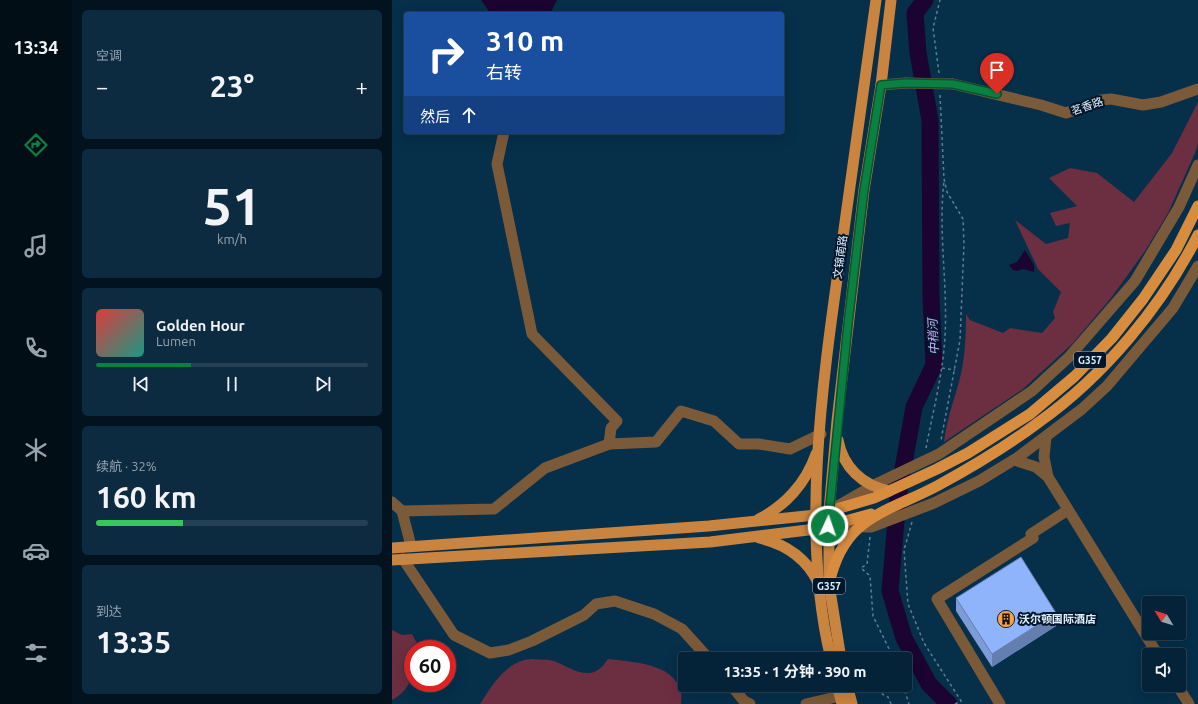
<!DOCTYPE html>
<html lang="zh">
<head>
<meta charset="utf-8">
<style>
  body { margin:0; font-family:Ubuntu,"Noto Sans SC",sans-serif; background:#0d2b40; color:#f1f3f6; height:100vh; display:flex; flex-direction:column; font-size:15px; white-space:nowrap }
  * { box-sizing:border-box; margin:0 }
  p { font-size:13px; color:#97a4ae }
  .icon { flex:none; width:22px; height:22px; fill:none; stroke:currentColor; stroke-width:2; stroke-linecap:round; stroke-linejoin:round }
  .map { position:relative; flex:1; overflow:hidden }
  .side { display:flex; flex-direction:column; gap:10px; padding:10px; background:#02131f; width:320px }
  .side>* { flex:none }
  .banner { position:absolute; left:12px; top:12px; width:380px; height:122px; border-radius:4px; box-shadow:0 4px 16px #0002,0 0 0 1px #254053; background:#1a4fa0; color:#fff; overflow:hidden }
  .needle { width:26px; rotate:308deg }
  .controls { position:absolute; left:750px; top:596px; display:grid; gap:8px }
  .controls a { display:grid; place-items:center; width:44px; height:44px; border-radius:4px; background:#042338; box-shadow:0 4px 16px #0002,0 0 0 1px #254053; font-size:20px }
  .speed { position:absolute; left:12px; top:640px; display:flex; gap:8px; font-size:20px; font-weight:700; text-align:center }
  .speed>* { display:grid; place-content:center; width:52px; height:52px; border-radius:50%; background:#042338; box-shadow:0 4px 16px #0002,0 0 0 1px #254053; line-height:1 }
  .speed .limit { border:6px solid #d22; background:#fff; color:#111 }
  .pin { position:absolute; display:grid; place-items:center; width:34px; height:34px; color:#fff; margin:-41px -17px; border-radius:50% 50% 50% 0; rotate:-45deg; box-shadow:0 0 4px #0007 }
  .pin .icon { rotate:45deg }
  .me { position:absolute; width:44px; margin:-22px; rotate:3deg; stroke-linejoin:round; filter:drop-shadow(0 0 3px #0008) }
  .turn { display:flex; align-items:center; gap:14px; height:84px; padding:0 16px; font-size:18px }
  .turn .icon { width:52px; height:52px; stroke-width:2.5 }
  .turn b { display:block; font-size:28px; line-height:34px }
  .then { display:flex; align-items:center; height:38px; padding:0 16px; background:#0003; gap:8px; font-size:15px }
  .big { font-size:30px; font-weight:700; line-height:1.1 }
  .side .widget { flex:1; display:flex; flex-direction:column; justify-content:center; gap:6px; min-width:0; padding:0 14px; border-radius:6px; background:#0d2b40 }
  .side .dial { align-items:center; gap:0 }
  .dial b { font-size:52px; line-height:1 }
  .song { display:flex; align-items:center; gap:12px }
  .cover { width:48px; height:48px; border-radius:6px; background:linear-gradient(135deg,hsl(0 70% 55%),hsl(170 70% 35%)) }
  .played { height:4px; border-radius:2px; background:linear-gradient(90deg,#0b8043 35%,#254053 35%) }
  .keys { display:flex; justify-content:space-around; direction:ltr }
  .heat { display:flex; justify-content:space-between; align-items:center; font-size:22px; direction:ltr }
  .charge { height:6px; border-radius:3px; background:linear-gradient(90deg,#34c759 32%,#254053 0) }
  .trip { position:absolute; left:286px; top:652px; width:234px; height:40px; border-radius:4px; background:#042338; box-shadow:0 4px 16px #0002,0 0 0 1px #254053; font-weight:700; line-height:40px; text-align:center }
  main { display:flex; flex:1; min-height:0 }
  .tab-bar { display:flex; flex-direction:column; width:72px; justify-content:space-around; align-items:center; background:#020e16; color:#97a4ae }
  .tab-bar .icon { width:28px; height:28px }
  .tab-bar .active { color:#0b8043 }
  .tab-bar b { font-size:18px; color:#f1f3f6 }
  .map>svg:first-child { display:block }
  .green { fill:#6b2f41 }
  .water { fill:#1b0431 }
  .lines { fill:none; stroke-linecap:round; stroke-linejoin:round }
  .river { stroke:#1b0431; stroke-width:17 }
  .path { stroke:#607e93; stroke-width:1.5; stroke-dasharray:3 3; stroke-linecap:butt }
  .minor { stroke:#7b5a3a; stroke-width:11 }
  .tertiary { stroke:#7b5a3a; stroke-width:11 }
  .primary { stroke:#c9843f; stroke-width:11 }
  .trunk { stroke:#d88c3e; stroke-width:11 }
  .minor-bridge { stroke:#7b5a3a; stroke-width:11 }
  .wall { fill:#7c9bd8 }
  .shaded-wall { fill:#657eb0 }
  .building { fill:#90b4fb; stroke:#657eb0 }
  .route-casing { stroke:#07532c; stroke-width:10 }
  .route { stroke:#0b8043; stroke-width:7 }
  .labels { text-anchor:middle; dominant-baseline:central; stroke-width:4; stroke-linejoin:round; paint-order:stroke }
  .shield { fill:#00162b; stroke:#9eafbd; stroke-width:1 }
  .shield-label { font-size:10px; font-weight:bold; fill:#e2f0fc }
  .street-label { font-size:11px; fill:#e2f0fc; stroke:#00162b }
  .poi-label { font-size:11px; font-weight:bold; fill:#e2f0fc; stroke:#00162b; text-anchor:start }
  .water-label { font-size:12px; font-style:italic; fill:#cbaef4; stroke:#00162b }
</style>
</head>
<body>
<main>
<nav class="tab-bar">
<b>13:34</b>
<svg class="icon active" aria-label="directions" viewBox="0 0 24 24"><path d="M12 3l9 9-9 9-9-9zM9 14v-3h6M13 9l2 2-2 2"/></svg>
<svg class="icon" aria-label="music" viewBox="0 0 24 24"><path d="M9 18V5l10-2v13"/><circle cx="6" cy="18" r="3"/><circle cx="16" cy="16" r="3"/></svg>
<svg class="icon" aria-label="phone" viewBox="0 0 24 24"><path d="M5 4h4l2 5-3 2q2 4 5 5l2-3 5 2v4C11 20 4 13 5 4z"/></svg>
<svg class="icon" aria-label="climate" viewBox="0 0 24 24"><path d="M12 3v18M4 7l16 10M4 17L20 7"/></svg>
<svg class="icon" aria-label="car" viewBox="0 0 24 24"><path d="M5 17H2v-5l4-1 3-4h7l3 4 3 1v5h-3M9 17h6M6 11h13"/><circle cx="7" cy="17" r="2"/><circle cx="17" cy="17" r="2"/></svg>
<svg class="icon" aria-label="filters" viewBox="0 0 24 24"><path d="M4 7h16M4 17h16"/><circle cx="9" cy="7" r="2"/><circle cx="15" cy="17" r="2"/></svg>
</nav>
<section class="side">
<div class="widget"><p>空调</p>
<div class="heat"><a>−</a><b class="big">23°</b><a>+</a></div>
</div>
<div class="widget dial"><b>51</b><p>km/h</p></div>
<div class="widget">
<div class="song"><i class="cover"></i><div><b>Golden Hour</b><p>Lumen</p></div></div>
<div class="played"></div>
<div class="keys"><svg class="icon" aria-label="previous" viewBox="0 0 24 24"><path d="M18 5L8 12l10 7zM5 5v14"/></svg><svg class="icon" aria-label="pause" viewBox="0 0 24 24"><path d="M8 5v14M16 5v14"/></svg><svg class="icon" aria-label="next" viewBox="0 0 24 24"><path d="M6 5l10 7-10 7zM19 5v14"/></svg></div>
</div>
<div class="widget"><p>续航 · 32%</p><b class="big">160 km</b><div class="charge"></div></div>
<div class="widget"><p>到达</p><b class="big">13:35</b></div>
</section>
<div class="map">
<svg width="806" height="704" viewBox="0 0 806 704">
  <rect width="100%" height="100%" fill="#062f4a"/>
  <!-- green -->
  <g class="green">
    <path d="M806,102v41l-3,10 -27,60 -23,38 -34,47 -39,46 -49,45 -79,53c3,-23 9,-39 15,-60 6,-22 7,-45 7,-68l4,6 33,13 7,-5 32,5 13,-15 -2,-6 8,-20 -23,-23 -23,-49 31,24 22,-6 2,-15 -14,3 -6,-13 27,-7 -28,-28 21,-10 27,5 37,29 38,-49z"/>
    <path d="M0,630l10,5 10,-1 8,15h-7c0,22 1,39 -21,51z"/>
    <path d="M140,659c7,1 16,0 22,2 21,9 38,23 54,-2 24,3 66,4 73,33 1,4 0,8 0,12h-201c12,-19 27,-44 52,-45z"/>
  </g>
  <!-- water -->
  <g class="water">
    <path d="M89,0h76l-7,14h-59z"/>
    <path d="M633,250l9,15v7l-11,-3 -6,2 -4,-1 -4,-5 8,-3z"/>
  </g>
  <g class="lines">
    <!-- river -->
    <path class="river" d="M533,0l-10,13 3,40 12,67 1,177 3,68 -20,42 -16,90 -8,94 14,47 25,46 20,20"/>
    <!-- path -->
    <g class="path">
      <path d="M547,73l-6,-45 7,-28"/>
      <path d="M548,95l4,84 3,13 16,27 1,25 -4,96 -19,100"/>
      <path d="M550,368l13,2"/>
      <path d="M534,448c7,-37 17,-74 19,-112 3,-51 -7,-103 -1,-155"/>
      <path d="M520,522l-8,28 4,54 16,39 39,61"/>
      <path d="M478,537l-3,27 -6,4 9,8 3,40 21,43"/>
      <path d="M511,685l6,19"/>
      <path d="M467,692l14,-3 15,8 3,7"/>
      <path d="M563,704l6,-3"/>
    </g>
    <!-- minor -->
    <g class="minor">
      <path d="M561,84l88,21 25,8 35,-13 10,-1 32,6 18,-3 37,-13"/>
      <path d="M489,85l25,-2"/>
      <path d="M112,132l-7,32 35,170 85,87 -6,7 -2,16 47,-2 25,-31 33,10 25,23h20l31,5 31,-15"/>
      <path d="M0,502l10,9 9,35"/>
      <path d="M10,511l92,-2 51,-41 64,-24"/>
      <path d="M11,559l51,76 36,18 19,-3 23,-9 52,-26 12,-11 19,-3 39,13 28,15 27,30"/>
      <path d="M339,685l13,16 6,3"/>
      <path d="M414,704l34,-8"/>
      <path d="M608,704l-63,-105 96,-61 -2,-4 37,-24"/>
    </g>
    <!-- tertiary -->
    <g class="tertiary">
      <path d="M654,437l-2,20 4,20"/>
      <path d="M622,460l22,7 12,10 110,178"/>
      <path d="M444,507l40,-23 63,-30 93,-63 37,-34 66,-76 44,-74 19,-42"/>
      <path d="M441,526l38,1 63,-24 45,-22 38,-23 65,-49 25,-23 66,-78 25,-42"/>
      <path d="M785,685l12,19"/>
    </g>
    <!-- primary -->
    <g class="primary">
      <path d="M446,440c5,27 24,45 51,51"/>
      <path d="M367,519c26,-13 47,-36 57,-65"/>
      <path d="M367,538c27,6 47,20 59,44"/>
      <path d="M0,548l317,-22 107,-11"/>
      <path d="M0,560l318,-18 106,-13"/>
      <path d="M439,659c-31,-125 -8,-281 10,-408 12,-84 23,-167 35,-251"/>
      <path d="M449,659l-12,-75v-73l8,-90 27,-231 17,-105 10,-85"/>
      <path d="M445,685l5,19"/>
      <path d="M455,685l5,19"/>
    </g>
    <!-- trunk -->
    <g class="trunk">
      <path d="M424,515l58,-17 63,-29 31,-16 62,-39 45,-38 37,-38 31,-39 33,-49 22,-44"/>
      <path d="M424,529l55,-15"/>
      <path d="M437,584c15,-68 55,-70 108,-98 35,-19 70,-40 102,-64 65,-46 123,-116 159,-187"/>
    </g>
    <!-- minor-bridge -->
    <path class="minor-bridge" d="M514,83l47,1"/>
  </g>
  <!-- wall -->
  <path class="wall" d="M564,598l100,28 -64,41 -36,-56z"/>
  <!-- shaded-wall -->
  <path class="shaded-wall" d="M664,613v13l-64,41v-13z"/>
  <!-- building -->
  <path class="building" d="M629,557l35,56 -64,41 -36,-56z"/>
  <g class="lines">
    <defs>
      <path id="route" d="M436,526l20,-202 16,-134 17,-105 25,-2 47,1 44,10"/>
    </defs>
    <!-- route casing -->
    <use href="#route" class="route-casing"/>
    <!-- route -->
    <use href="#route" class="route"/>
  </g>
  <!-- icons -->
  <defs>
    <symbol id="building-disc" viewBox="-11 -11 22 22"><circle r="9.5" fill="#f7a149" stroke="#00162b"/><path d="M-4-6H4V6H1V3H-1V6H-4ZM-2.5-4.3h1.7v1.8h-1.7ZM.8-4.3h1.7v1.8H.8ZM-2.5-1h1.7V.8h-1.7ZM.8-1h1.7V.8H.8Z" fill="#111"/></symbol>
  </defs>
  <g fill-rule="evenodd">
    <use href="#building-disc" x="604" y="609" width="20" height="20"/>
  </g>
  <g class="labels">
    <!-- shield labels -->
    <g class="shield">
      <rect x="682" y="352" width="32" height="16" rx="3"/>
      <rect x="421" y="578" width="32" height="16" rx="3"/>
    </g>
    <g class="shield-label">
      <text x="698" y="360">G357</text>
      <text x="437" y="586">G357</text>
    </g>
    <!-- street labels -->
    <g class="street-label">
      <text transform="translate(695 106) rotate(-19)">茗香路</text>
      <text transform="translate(448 257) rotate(-82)">文锦南路</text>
    </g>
    <!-- poi labels -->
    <g class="poi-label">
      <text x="627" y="619">沃尔顿国际酒店</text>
    </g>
    <!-- water labels -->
    <g class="water-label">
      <text transform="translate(541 337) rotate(-93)">中稍河</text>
    </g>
  </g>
</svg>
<div class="controls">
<a><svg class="needle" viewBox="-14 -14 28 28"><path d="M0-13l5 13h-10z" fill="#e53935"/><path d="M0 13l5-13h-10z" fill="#97a4ae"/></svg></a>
<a><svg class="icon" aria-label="sound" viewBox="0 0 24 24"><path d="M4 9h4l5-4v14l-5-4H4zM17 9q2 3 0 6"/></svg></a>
</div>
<div class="speed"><div class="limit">60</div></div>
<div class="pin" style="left:605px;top:94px;background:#d93025"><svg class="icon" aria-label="arrive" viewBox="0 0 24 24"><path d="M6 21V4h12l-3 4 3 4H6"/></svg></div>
<svg class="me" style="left:436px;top:526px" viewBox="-20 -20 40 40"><circle r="17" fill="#0b8043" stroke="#fff" stroke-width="3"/><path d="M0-11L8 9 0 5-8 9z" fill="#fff"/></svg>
<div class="trip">13:35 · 1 分钟 · 390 m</div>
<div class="banner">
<div class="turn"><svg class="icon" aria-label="right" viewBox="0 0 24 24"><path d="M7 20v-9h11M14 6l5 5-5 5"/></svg><div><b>310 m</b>右转</div></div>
<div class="then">然后<svg class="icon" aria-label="ahead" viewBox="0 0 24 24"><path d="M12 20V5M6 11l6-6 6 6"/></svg></div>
</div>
</div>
</main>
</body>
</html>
